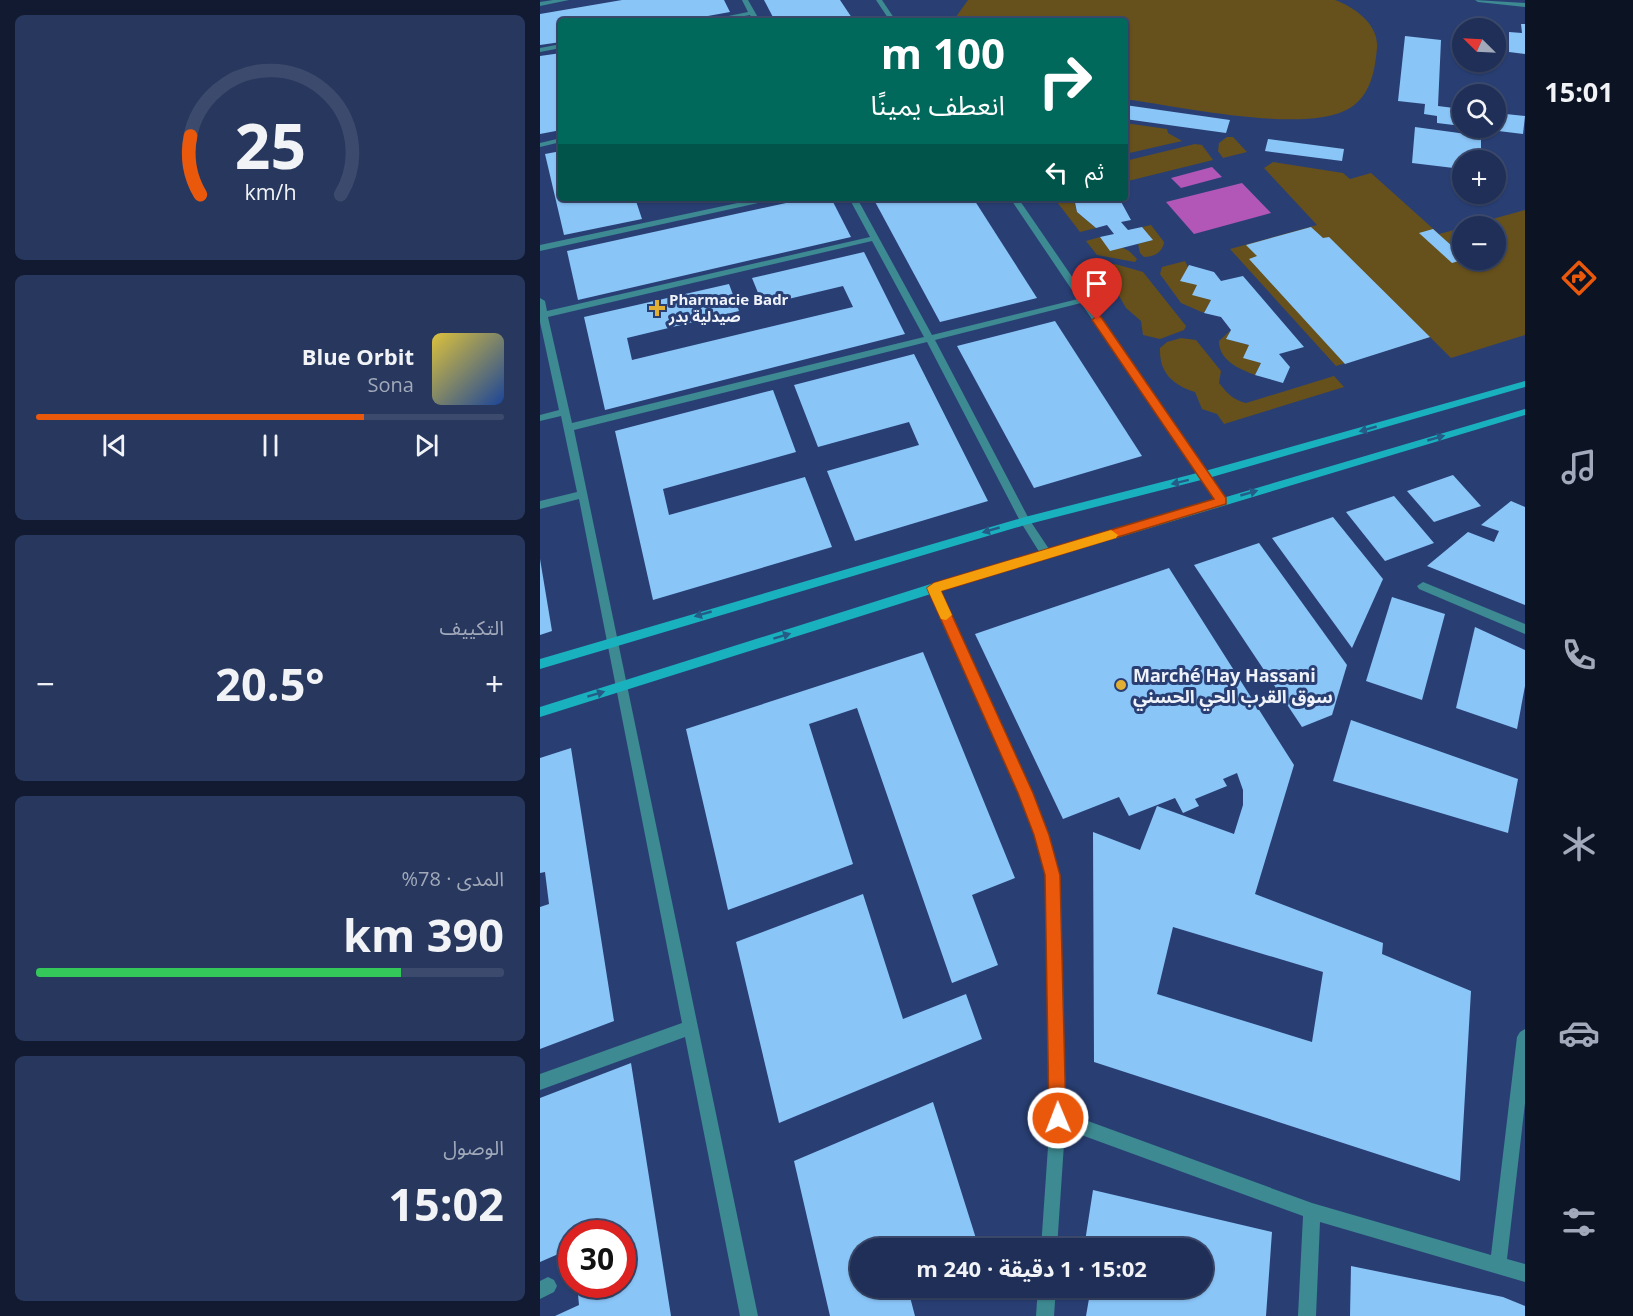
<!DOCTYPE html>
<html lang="ar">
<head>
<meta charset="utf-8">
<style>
  body { margin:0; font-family:"Open Sans","Noto Sans Arabic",sans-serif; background:#27375d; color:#f1f3f6; direction:rtl; height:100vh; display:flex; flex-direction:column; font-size:22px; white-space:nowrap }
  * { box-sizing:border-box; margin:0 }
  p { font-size:20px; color:#a1a9ba }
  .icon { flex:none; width:33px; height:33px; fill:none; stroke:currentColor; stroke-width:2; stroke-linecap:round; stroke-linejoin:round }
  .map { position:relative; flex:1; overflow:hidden; direction:ltr }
  .details { display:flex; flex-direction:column; gap:15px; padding:15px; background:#111a30; width:540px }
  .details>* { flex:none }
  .guide { position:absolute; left:18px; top:18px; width:570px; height:183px; border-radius:6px; box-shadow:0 2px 4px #0004,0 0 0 2px #3c4a6d; direction:rtl; background:#00695c; color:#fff; overflow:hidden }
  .needle { width:39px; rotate:294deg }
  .controls { position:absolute; left:912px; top:18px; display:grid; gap:12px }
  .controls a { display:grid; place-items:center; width:54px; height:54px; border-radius:50%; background:#1f2f57; box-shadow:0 2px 4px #0004,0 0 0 2px #3c4a6d; font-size:30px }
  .speed { position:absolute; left:18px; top:1220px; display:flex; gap:12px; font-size:30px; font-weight:700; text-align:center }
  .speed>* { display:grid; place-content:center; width:78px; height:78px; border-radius:50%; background:#1f2f57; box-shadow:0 2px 4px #0004,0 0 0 2px #3c4a6d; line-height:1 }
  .speed .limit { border:9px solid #d22; background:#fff; color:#111 }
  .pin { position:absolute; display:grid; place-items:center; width:51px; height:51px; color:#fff; margin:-62px -26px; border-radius:50% 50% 50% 0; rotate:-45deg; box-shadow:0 0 6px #0007 }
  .pin .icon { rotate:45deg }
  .me { position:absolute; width:66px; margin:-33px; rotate:359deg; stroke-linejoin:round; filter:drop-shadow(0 0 4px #0008) }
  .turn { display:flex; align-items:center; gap:21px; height:126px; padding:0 24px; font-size:27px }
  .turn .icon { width:78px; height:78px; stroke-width:2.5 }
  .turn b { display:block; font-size:42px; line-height:51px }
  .then { display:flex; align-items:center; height:57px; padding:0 24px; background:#0003; gap:12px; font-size:22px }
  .big { font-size:45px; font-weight:700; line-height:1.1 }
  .details .tile { flex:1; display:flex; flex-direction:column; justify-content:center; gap:9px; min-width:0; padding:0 21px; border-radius:9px; background:#27375d }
  .details .dial { align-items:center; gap:0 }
  .dial svg { height:156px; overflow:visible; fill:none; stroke:#3c4a6d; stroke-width:7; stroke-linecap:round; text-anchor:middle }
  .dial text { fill:#f1f3f6; stroke:none }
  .song { display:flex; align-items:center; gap:18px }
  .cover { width:72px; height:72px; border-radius:9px; background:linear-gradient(135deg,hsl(50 70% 55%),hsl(220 70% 35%)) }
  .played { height:6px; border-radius:3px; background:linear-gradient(90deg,#ea580c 70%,#3c4a6d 70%) }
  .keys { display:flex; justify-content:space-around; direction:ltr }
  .heat { display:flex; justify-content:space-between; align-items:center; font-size:33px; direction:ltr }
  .charge { height:9px; border-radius:4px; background:linear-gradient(90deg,#34c759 78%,#3c4a6d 0) }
  .trip { position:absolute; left:310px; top:1238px; width:363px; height:60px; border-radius:30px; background:#1f2f57; box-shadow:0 2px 4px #0004,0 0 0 2px #3c4a6d; font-weight:700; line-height:60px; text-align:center; direction:rtl }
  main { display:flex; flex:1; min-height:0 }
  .tabs { display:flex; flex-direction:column; width:108px; justify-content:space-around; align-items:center; background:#0c1323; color:#a1a9ba }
  .tabs .icon { width:42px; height:42px }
  .tabs .active { color:#ea580c }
  .tabs b { font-size:27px; color:#f1f3f6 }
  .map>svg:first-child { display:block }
  .green { fill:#66501c }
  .water { fill:#b257b7 }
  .building { fill:#8ac5f8; fill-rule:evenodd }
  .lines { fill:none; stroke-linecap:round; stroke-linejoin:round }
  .minor { fill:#3d8a92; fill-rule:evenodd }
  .secondary { fill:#1ab1bf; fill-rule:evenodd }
  .oneway { fill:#255c87 }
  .route { fill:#ea580c; stroke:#983908; stroke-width:1.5 }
  .slow { fill:#f59e0b }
  .poi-dot { fill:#e1af34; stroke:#293f74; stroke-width:2 }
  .labels { text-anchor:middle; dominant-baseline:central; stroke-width:6; stroke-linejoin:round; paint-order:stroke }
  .far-poi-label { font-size:15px; font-weight:bold; fill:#eff3f9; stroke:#293f74; text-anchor:start }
  .poi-label { font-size:18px; font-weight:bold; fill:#eff3f9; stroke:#293f74; text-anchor:start }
</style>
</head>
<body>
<main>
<nav class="tabs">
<b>15:01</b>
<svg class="icon active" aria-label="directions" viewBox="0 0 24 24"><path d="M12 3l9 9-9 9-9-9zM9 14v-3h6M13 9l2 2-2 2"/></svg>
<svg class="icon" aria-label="music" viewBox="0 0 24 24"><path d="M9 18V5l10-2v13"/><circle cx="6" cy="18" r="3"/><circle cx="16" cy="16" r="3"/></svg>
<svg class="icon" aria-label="phone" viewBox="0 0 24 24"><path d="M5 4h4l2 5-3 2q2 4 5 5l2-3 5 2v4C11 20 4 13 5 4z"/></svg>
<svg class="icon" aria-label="climate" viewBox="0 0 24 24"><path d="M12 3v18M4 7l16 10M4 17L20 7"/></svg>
<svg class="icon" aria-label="car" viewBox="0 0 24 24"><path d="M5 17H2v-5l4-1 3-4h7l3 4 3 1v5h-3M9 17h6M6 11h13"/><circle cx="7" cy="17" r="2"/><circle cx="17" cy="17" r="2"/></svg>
<svg class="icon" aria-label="filters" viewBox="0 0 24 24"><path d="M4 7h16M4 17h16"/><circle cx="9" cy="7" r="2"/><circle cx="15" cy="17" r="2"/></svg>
</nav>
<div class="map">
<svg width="985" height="1316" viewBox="0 0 985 1316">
  <rect width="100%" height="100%" fill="#293f74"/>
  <!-- green -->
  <g class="green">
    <path d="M428,0h367c19,7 44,24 42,48 -2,22 -6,47 -27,60 -43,27 -173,-2 -225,-9v-78h-172z"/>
    <path d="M585,123l42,6 1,4 14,8 -57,13z"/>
    <path d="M687,137h6l14,15 -24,6 -5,-7 1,-8z"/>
    <path d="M655,144l7,1 11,15 -85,21 -3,-3v-17z"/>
    <path d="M733,162l70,11 7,6 21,-6 68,61 23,-6v32h34v-34h-29l58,-16v125l-74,23 -21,-21 -94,29 -106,-117 87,-24 -53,-57z"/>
    <path d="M514,198h19l4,14 19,16 -16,4z"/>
    <path d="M611,225l13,17c-1,10 -10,15 -20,15l-4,-4 -2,-9 14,-4 -10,-13z"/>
    <path d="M560,237l29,14 8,8 -2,3 -38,-7 -11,-14z"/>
    <path d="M645,261l12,24 14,15 -7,13 -23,-10 -21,-29 2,-7z"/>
    <path d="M575,264l28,8 43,54 -2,4 -24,9 -17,-4 -2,-14 -15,-13 -8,-14v-9l-13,-3 -6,-4v-7l5,-5z"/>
    <path d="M691,330l-4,9 22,6 12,18 -6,12c-15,-6 -36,-14 -36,-34z"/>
    <path d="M641,338l15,2 25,31 -2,12c8,10 14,17 27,20l88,-27 10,11 -120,37 -7,-10 -15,-5 -7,-17c-22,-7 -36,-19 -35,-44l7,-6z"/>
  </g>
  <!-- water -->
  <g class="water">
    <path d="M672,167l10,10 -41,11 -10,-10z"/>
    <path d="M702,183l29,30 -77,21 -28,-32z"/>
  </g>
  <!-- building -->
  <g class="building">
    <path d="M82,0h102l6,12 -50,9h-119v21l-21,3v-31z"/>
    <path d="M224,0h76l14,21h-79z"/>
    <path d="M981,24h4v30l-16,-2v-20l13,1z"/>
    <path d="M865,36l36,4 -3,66 24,3v17l-25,-3v-7l-13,-2 1,-10 -27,-3z"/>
    <path d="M21,53v77l-21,4v-78z"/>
    <path d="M585,105l105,15 -4,13 -101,-14z"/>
    <path d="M956,113l29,3 -2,18 -41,-5 14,-1z"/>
    <path d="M875,127l66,9v24h-19v9l-50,-6z"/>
    <path d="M728,139l76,10 -2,12 -77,-10z"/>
    <path d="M21,151v47h74l7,21 -78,16 -19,-81z"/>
    <path d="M269,198h22l20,39 -273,63 -11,-49z"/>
    <path d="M333,198h100l64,100 -97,24z"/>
    <path d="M534,198h45l12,22 -10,2 7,8 14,-3 11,13 -43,11 -10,-14 14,-3 -7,-9 -11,3 -19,-16z"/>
    <path d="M771,227l12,11 6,-1 101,100 -85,27 -96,-105 8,-3 -11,-11z"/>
    <path d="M893,229l29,26v5l-10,3 -33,-30z"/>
    <path d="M324,252l41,82 -300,76 -21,-93 145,-33 10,27 -112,27 5,22 221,-53 -10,-21 -80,19 -11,-27z"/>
    <path d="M649,265l25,7 7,9 22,-5 61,71 -25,7 11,13 -7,16 -28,-8 6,-12 -18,-5 6,-13 -23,-6 5,-9 -10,-13 -17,-4 7,-13 -19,-5 5,-10 -17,-4z"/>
    <path d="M515,321l87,135 -108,32 -77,-142z"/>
    <path d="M374,354l74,147 -133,40 -28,-70 92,-26 -10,-23 -91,25 -24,-62z"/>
    <path d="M233,390l23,62 -133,37 6,26 136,-38 27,70 -179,53 -38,-169z"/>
    <path d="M913,475l28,31 -47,16 -27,-31z"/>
    <path d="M854,496l40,47 -49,18 -39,-49z"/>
    <path d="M971,501l14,6v98l-98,-39 41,-34 26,10 5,-11 -18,-6z"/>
    <path d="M793,517l50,62 -31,69 -80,-110z"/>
    <path d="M719,543l88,122 -15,50 -30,12 -108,-162z"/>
    <path d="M0,559l12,72 -12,4z"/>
    <path d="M629,568l125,197 -39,129 128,49 -1,11 89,37 -11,190 -366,-119 -1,-230 47,18 17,-44 77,28 9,-29v-15l-6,-17 -14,6 4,7 -32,13 4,7 -16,7 -8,-15 -46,18 -10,-19 -56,22 -88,-185zM633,927l150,45 -11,70 -155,-48z"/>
    <path d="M852,597l53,17 -23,86 -56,-19z"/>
    <path d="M935,627l50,23v36l-8,43 -61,-21z"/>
    <path d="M383,652l92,226 -43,17 26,70 -46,18 -95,-275 -48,16 44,140 -125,46 -42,-181z"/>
    <path d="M811,720l167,59 -10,54 -175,-52z"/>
    <path d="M31,748l43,273 -74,28v-142l9,-3 -4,-32 -5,1v-115z"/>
    <path d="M323,894l40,125 63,-25 16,45 -203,84 -43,-181z"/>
    <path d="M91,1063l40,253h-116l24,-11 -2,-21h45v-51h-50v15l-32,14v-164z"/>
    <path d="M393,1102l46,146h-118v39h69l-20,10 5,19h-85l-36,-155z"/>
    <path d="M553,1190l179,42 -6,84h-180l5,-29h112v-39h-119z"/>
    <path d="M811,1266l152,31 22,9v10h-175z"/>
  </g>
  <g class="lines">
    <!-- minor -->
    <g class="minor">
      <path d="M13,0h16l-29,6v-4z"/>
      <path d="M202,0h6l12,21h-6l-4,-6 -32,6h-14l44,-9z"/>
      <path d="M336,0h6l14,21h-6z"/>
      <path d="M935,0l50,3v4l-47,-5z"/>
      <path d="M21,44v4l-21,4v-4z"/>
      <path d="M21,138v4l-21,5v-4z"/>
      <path d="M221,198h15l-4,2 -232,51v-6z"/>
      <path d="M309,198h8l75,137 146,-36 -68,-101h8l208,303 -5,4 -4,-1 -136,-201 -146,37 94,179 24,36 -6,4 -4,-1 -23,-37 -93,-179 -353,88 184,886h-18l-55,-279 -145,53v-16l142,-51 -103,-524 -39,10v-8l37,-9 -16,-76 -21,5v-6l19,-5 -19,-88v-24l5,3 2,10 323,-74zM332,241l52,96 -352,86 -24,-106z"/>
      <path d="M883,582l102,42v10l-106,-45 -2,-3z"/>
      <path d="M394,583l6,5 92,205 17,42 11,40 6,238 246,90 179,52 26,-218 3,-5 5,-3v74l-18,156 18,5v18l-205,-60 -4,94h-18l5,-100 -238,-87 -8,119h-16l9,-130 -4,-243 -11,-40 -17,-42 -90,-205z"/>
      <path d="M8,1277l6,3 3,6 -3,6 -14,7v-18z"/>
      <path d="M498,1287h18l-2,29h-18z"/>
    </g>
    <!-- secondary -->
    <g class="secondary">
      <path d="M985,381v6l-320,92 -180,46 -485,144v-10l485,-142 180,-46z"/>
      <path d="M985,409v6l-591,178 -394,124v-10l394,-124z"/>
    </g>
  </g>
  <!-- one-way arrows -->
  <defs><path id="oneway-solid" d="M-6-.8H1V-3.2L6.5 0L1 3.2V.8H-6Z" transform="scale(1.5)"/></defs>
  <g class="oneway">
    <use href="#oneway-solid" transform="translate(828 429) rotate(164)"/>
    <use href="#oneway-solid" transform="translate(896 438) rotate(-16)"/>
    <use href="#oneway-solid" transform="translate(640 482) rotate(166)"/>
    <use href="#oneway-solid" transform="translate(709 493) rotate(-16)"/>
    <use href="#oneway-solid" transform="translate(451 530) rotate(164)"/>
    <use href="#oneway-solid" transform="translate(163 614) rotate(164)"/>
    <use href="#oneway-solid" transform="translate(242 636) rotate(-17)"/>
    <use href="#oneway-solid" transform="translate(56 694) rotate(-17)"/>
  </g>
  <!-- route -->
  <path class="route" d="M557,316l4,1 125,181v6l-285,87 92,202 16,42 11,40 6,243 -2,6 -6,3 -7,-3 -2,-6 -4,-243 -11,-40 -16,-42 -91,-205 7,-5 280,-84 -122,-179z"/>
  <!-- slow -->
  <path class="slow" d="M571,530l7,5 -2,3 -175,53 11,24 -6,5 -5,-1 -14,-31 7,-5z"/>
  <!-- markers -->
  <g class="poi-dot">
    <path d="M114 299h6v6h6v6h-6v6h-6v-6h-6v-6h6z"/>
    <circle cx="581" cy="685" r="6"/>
  </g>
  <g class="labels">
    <!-- far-poi labels -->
    <g class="far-poi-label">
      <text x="129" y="299">Pharmacie Badr<tspan x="129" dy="17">صيدلية بدر</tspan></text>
    </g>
    <!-- poi labels -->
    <g class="poi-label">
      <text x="593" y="675">Marché Hay Hassani<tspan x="593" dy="21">سوق القرب الحي الحسني</tspan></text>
    </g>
  </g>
</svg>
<div class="controls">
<a><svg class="needle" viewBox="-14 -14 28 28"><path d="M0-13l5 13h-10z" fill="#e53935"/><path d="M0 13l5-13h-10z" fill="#a1a9ba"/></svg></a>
<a><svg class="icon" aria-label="search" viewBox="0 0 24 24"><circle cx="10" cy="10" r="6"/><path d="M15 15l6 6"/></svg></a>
<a>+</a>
<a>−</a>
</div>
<div class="speed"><div class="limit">30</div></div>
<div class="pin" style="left:557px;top:320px;background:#d93025"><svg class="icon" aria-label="arrive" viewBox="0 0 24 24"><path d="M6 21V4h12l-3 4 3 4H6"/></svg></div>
<svg class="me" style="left:518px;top:1118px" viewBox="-20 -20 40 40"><circle r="17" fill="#ea580c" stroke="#fff" stroke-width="3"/><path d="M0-11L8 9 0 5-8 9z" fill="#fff"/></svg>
<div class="trip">15:02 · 1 دقيقة · 240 m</div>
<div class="guide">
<div class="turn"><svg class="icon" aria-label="right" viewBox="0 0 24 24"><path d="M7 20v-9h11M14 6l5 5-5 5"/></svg><div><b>100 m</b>انعطف يمينًا</div></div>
<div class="then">ثم<svg class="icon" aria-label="left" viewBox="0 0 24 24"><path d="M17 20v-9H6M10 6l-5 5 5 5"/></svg></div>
</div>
</div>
<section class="details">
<div class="tile dial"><svg viewBox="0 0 100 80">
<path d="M14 69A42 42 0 1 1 86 69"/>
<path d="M14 69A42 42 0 0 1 9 39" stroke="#ea580c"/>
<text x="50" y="56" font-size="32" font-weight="700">25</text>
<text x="50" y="72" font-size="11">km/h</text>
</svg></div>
<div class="tile">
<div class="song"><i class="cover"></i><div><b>Blue Orbit</b><p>Sona</p></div></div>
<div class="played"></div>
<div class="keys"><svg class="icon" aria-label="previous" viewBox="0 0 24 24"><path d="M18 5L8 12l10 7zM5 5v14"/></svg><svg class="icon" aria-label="pause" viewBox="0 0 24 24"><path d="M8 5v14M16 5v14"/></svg><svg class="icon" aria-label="next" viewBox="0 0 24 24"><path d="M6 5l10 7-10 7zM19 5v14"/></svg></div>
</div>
<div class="tile"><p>التكييف</p>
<div class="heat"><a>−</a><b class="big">20.5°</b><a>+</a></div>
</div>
<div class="tile"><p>المدى · 78%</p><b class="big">390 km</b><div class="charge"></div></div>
<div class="tile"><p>الوصول</p><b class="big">15:02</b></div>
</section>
</main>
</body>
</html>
